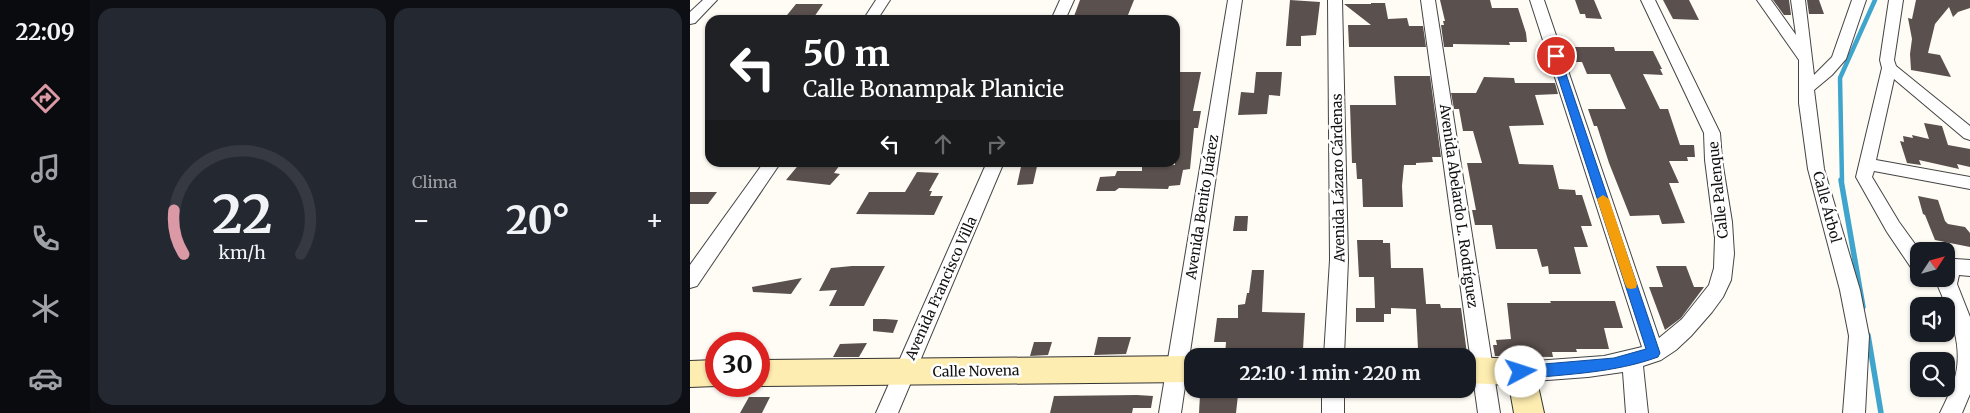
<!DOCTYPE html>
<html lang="es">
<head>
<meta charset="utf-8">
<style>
  body { margin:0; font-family:Merriweather,serif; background:#242831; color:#f1f3f6; height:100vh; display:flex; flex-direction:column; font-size:19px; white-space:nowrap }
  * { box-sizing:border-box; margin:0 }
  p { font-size:16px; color:#9ea1a6 }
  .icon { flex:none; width:28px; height:28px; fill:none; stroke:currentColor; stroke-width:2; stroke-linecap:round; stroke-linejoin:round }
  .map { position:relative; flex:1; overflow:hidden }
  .side { display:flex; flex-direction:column; gap:8px; padding:8px; background:#0d0f14; width:600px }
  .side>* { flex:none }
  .guide { position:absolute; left:15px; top:15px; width:475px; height:152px; border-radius:15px; box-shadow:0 1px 4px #0004; background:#202124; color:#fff; overflow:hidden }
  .needle { width:32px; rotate:54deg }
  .buttons { position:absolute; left:1220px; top:242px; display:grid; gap:10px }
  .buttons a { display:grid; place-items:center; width:45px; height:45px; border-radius:10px; background:#171b24; box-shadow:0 1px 4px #0004; font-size:25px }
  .speed { position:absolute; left:15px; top:332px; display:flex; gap:10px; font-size:25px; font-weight:700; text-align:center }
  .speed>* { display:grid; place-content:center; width:65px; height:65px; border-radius:50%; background:#171b24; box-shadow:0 1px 4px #0004; line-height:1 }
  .speed .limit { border:8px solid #d22; background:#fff; color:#111 }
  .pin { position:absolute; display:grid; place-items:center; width:42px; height:42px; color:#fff; margin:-21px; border:2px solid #fff; border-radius:50%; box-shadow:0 1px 5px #0007 }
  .me { position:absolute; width:55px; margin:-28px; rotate:85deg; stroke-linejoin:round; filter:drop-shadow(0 0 4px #0008) }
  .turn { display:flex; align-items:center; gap:18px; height:105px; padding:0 15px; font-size:22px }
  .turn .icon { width:65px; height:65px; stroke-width:2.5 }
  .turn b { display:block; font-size:35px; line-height:42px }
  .lanes { display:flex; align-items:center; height:48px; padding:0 15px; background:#0003; justify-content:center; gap:25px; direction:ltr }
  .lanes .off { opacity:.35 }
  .big { font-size:38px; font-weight:700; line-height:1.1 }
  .side .card { flex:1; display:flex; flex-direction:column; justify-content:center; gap:8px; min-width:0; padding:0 18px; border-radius:15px; background:#242831 }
  .side .dial { align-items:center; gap:0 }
  .dial svg { height:130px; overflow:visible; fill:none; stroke:#363941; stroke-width:7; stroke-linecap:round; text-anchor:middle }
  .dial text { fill:#f1f3f6; stroke:none }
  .heat { display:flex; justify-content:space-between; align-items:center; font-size:28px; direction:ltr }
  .side .tiles { flex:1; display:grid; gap:8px; grid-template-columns:repeat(2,1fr) }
  .trip { position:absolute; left:494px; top:348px; width:292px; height:50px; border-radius:15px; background:#171b24; box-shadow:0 1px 4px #0004; font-weight:700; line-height:50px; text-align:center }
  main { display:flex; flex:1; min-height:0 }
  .dock { display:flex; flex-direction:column; width:90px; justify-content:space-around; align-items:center; background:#090b0e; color:#9ea1a6 }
  .dock .icon { width:35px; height:35px }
  .dock .current { color:#db98a5 }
  .dock b { font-size:22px; color:#f1f3f6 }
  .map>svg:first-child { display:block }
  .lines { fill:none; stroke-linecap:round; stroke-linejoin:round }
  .stream-far1 { stroke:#40a5cd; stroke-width:4.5 }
  .stream { stroke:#40a5cd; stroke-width:5.5 }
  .building { fill:#5a504d }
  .street-casing { stroke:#444; stroke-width:2 }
  .secondary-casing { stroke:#333; stroke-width:2 }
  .street { fill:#fff; fill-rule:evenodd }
  .secondary { fill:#feedb0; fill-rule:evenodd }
  .route { fill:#1a73e8; stroke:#114b97 }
  .slow { fill:#f59e0b }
  .labels { text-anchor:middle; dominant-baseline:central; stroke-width:5; stroke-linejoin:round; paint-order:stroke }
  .street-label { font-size:14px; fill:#111; stroke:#fff }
</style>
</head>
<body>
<main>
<nav class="dock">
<b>22:09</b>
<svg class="icon current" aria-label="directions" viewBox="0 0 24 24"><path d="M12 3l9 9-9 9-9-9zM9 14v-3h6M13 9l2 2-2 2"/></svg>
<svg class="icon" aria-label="music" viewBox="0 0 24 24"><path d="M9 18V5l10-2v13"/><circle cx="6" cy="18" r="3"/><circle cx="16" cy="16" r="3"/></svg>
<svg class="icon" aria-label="phone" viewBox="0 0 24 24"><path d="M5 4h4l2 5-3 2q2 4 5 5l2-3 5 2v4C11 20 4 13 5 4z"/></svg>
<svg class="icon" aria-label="climate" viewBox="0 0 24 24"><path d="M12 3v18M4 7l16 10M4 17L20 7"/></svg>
<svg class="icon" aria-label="car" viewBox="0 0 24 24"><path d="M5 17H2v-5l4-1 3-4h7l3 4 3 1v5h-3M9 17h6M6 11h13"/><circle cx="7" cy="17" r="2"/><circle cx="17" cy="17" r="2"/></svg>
</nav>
<section class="side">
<div class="tiles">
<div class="card dial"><svg viewBox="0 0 100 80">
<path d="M14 69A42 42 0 1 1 86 69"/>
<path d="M14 69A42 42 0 0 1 8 42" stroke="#db98a5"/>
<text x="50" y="56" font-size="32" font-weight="700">22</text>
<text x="50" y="72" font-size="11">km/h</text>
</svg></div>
<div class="card"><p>Clima</p>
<div class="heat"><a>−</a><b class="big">20°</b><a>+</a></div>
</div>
</div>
</section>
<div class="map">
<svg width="1280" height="413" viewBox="0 0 1280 413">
  <rect width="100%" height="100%" fill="#fffcf5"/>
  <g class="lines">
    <!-- stream-far1 -->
    <path class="stream-far1" d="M1152,181l-2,-103 35,-78"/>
    <!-- stream -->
    <g class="stream">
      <path d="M1151,180l22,127"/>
      <path d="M1178,335l13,78"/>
    </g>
  </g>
  <!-- building -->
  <g class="building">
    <path d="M390,0h54l-6,15h-17l-5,2 -1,3 -32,-1z"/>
    <path d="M600,0l30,2 -4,33 -15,1v10h-15z"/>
    <path d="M750,0h50l2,8h26l8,25 1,9h-18l1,3 -57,-1v3h-9l-3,-22h3l-1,-4h2z"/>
    <path d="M885,0h19l8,19 -16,-1 -1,-4h-5z"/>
    <path d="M973,0h26l10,20 -26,-1z"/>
    <path d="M1083,0h16l2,15h-7z"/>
    <path d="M1117,0h12l5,14h-15z"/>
    <path d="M1226,0h54v8l-12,4 -5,5 -4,-10 -14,17 -7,29 12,2 11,22 -40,-7 -1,-16 2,-15 -4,-21 4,1z"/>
    <path d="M681,3h14l3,16 19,-1 2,8h14l3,21h-77l-1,-22h23l-27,-21h27z"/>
    <path d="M106,4h27l-11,16h-29z"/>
    <path d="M876,47h48l1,4h38l9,18h-2l3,6 -20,-1 17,35h8l12,36h14l1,12h-8l1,4h-19l10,22h-10l16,40 -23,1 -3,-9 -29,1 -21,-53 -12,-37h-3l-6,-17h38l-16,-35h-23l-5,-12h-11z"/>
    <path d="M488,72h23l-8,39h8l-3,17h-4l-4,41 -7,1 -3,15 -11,1 -1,3 -49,-1 -4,3h-19l4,-14 15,-1 2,-5h25v-5l33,-1v-88h2z"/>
    <path d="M566,72h26l-2,24 -11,-1 -2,19 -29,1 3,-23 13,1z"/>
    <path d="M704,76h36l11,81h-9l1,5 -17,1v2h-12l-2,21 1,21h-40l-1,-28h-5l-1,-16h-4l-2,-58h46z"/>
    <path d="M794,77l30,1 1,5h40l3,11 -23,1 9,30 -35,1 10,38 34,1 6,24 16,1 1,5h6l10,31h-11l7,21h-14l7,27h-32l-1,-8 -6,1 -5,-18h-41l-4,-24h-17l-3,-15h4l-9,-47h15l-9,-32h-10l-4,-22h-5l-3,-16h25z"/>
    <path d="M1234,123l18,3 6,19 22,4v18l-13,-3 2,5 -40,-9 2,5 -14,-2 -7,-22 4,1 -1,-6 10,2 -1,-3 17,4z"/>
    <path d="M111,162h41l-8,11 6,1 -10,11 -44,-5z"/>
    <path d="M332,162h16l-5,22 -16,1z"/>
    <path d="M227,172l22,1 -10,18h3l-2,5h13l-9,19 -78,-1 13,-22h36z"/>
    <path d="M0,192h27l-9,12h-18z"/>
    <path d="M1228,196l20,4 7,21 3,3 17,3 5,6v14l-35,-7 -10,-25 -2,-1z"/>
    <path d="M545,216h13l-1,15h-14z"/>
    <path d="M667,240h26v3h7l1,25h32l3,36h14l1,4h20l6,46 -47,-2 -2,-3 -2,-40 -25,-1v6h-7v8h-28v-14h19l-1,-31h-15z"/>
    <path d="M162,266h33l-21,40h-35l8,-16 -18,1 12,-23z"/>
    <path d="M966,266h30l8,21h10l-23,31 -16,12 -16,-43h14z"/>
    <path d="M562,270h12l-2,42 43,1 -2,37h-3l-1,3 -10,-1v4h-64l1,-14h-12l3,-24h21v-13l7,-1 2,-11h2z"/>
    <path d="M112,278l-11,16 -38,-2 -1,-5z"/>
    <path d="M860,301h65l8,27h-19l5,21h-33l1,3h-25l1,5 -58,-1 -2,-11h4l-1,-5 15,-1 -4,-36h44z"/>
    <path d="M183,319h12l13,1 -5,13 -20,-2z"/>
    <path d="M408,337h33l-5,17 -32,1z"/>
    <path d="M344,342h18l-4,13 -18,1z"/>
    <path d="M177,343l-8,14h-26l7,-13z"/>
    <path d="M510,395h38l-2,18h-37z"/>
    <path d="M364,396l83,-1 16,1 -2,12h-18l-1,5h-82z"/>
    <path d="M59,397h21l-8,16h-22z"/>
  </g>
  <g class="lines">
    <defs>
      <g id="street">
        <path d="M13,0h14l-22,23 -5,1v-12z"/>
        <path d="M186,0h14l-13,20h-14z"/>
        <path d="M370,0h14l-9,20h-14z"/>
        <path d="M538,0h14l-61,413h-22z"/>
        <path d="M638,0h14l6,260 -4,96h-20l6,-96z"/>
        <path d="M731,0h14l65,413h-22z"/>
        <path d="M840,0h14l115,338 23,-19 27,-34 5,-17 1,-30 -10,-78 -1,-27 -63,-133h14l65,133 2,27 10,62 2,32 -3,26 -8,17 -11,15 -21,24 -15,14 -15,10 -18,6 5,47h-22l-3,-41 -35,5 -67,5 -7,-3 -4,-7 4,-7 7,-3 83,-6 38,-9z"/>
        <path d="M1067,0h14l25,35 -5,-35h14l9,75 18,-18 20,-57h14l-20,59 -14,16 -18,15 10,79 36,121 9,46 -4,77h-22l6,-77 -9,-46 -32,-121 -9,-66v-43z"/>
        <path d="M1199,0h14l-9,60 2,6 74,60v14l-6,-2 -70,-59 -18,81 94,17v12l-96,-18 -2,6 27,45 21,29h-1v21l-7,-3 -25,-37 -31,-55 26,-109 -2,-8z"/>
        <path d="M74,162h17l-84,124 -7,2v-23z"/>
        <path d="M297,162h17l-106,251h-22z"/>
        <path d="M1265,259l15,1v16l-11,-1 -2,9 13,33v77l-8,19h-22c5,-10 10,-21 14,-32 11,-33 -4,-67 -17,-97l2,-5h7v-15z"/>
        <rect x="632" y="389" width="22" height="24"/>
      </g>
      <g id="secondary">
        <path d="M502,356v26l-433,4v-26z"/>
        <path d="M778,357l53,2 10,4 4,9 9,41h-30l-5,-28 -41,-2z"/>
        <path d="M26,360v26l-26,1v-26z"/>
      </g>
    </defs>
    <!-- street casing -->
    <use href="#street" class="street-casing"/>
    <!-- secondary casing -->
    <use href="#secondary" class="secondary-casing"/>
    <!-- street -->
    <use href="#street" class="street"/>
    <!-- secondary -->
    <use href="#secondary" class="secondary"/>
  </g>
  <!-- route -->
  <path class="route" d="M866,53l4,3 100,297 -2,4c-44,16 -90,17 -137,22l-5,-2 -2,-5 2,-4 5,-2 93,-8 32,-9 -95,-293z"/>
  <!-- slow -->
  <path class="slow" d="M913,195l6,4 28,85 -1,4 -5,1 -4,-1 -2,-4 -28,-85z"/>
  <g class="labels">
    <!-- street labels -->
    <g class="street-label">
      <text transform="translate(648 178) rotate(-91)">Avenida Lázaro Cárdenas</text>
      <text transform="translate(1028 190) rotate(-96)">Calle Palenque</text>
      <text transform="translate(769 206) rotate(82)">Avenida Abelardo L. Rodríguez</text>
      <text transform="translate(512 207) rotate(-81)">Avenida Benito Juárez</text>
      <text transform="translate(1137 207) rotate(75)">Calle Árbol</text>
      <text transform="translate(251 288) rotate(-66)">Avenida Francisco Villa</text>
      <text transform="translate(286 371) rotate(-1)">Calle Novena</text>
    </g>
  </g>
</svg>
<div class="buttons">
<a><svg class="needle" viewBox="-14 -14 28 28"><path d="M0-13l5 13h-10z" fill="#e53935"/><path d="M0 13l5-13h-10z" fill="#9ea1a6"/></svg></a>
<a><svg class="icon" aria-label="sound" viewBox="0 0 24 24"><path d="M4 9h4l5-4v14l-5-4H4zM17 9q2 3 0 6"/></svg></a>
<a><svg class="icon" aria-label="search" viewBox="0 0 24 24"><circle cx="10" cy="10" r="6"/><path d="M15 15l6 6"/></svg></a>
</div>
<div class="speed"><div class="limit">30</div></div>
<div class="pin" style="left:866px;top:56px;background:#d93025"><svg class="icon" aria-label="arrive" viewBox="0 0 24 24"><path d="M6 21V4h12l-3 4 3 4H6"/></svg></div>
<svg class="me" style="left:831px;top:372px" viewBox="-20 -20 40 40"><circle r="19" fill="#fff"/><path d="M0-13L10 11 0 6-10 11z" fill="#1a73e8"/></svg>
<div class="trip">22:10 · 1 min · 220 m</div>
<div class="guide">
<div class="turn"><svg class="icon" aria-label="left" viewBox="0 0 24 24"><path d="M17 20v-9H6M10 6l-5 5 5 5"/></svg><div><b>50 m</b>Calle Bonampak Planicie</div></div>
<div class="lanes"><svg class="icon" aria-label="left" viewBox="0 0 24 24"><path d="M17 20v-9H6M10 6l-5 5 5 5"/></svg><svg class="icon off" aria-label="ahead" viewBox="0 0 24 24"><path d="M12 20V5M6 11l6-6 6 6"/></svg><svg class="icon off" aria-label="right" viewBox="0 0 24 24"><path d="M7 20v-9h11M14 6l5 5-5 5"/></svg></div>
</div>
</div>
</main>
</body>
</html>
